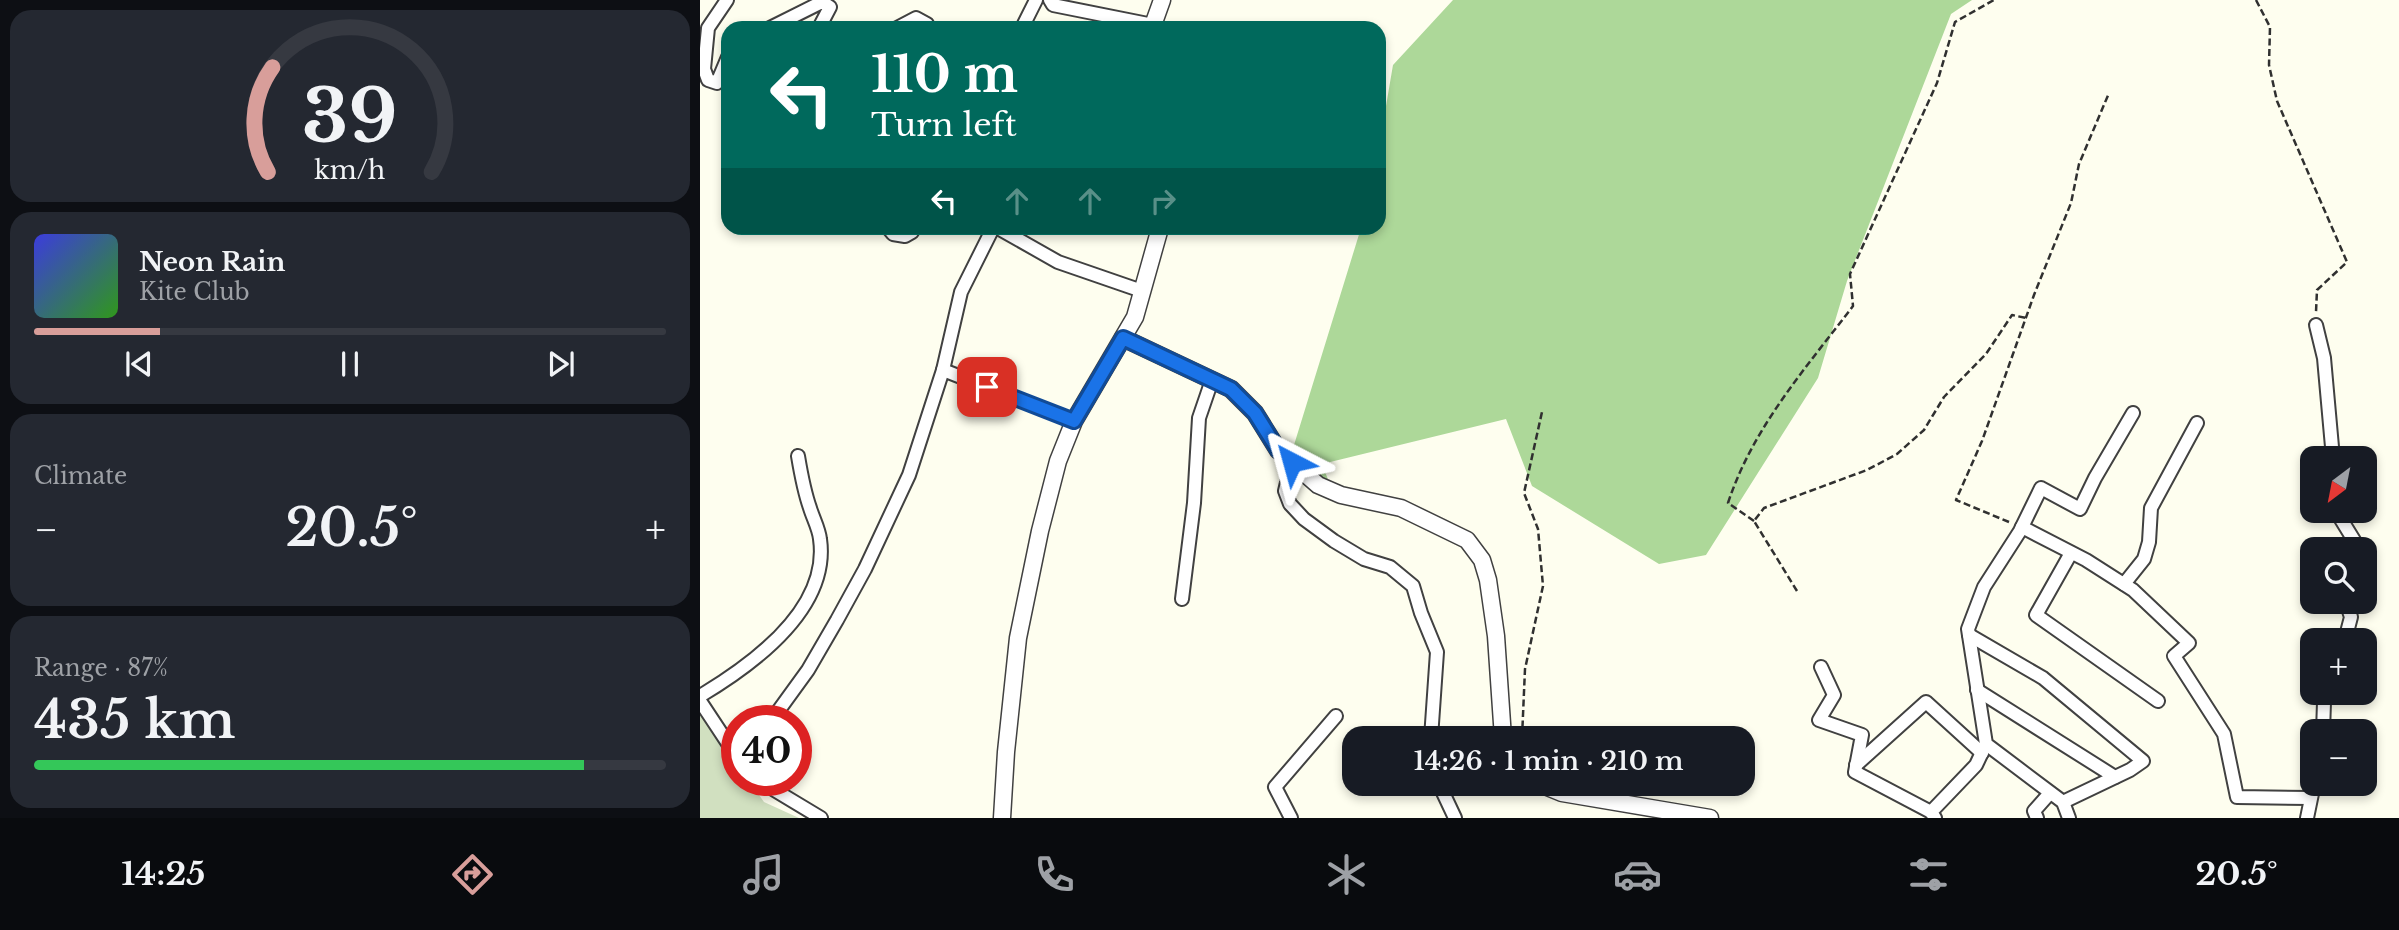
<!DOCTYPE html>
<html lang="en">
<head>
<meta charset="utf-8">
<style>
  body { margin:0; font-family:"Libre Baskerville",serif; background:#242831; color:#f1f3f6; height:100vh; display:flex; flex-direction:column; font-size:26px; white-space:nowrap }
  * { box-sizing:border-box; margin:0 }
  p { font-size:23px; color:#9ea1a6 }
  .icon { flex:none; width:38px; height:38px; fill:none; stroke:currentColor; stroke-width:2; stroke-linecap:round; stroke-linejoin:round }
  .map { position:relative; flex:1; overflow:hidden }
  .panel { display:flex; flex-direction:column; gap:10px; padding:10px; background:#0d0f14; width:700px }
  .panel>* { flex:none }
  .top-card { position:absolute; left:21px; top:21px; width:665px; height:214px; border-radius:21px; box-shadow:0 4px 10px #0003; background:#00695c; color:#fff; overflow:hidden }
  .needle { width:46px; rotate:212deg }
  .fabs { position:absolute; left:1600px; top:446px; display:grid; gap:14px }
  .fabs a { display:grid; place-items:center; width:77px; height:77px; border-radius:14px; background:#171b24; box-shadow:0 4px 10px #0003; font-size:35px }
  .speed { position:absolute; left:21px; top:705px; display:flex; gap:14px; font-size:35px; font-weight:700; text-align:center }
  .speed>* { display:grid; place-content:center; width:91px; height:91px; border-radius:50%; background:#171b24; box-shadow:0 4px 10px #0003; line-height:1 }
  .speed .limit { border:10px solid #d22; background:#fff; color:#111 }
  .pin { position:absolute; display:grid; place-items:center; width:60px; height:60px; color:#fff; margin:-30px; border-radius:14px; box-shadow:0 4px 10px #0006 }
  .me { position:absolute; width:77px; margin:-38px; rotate:321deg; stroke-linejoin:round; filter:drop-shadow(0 0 5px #0008) }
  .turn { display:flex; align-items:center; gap:24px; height:147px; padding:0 35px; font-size:32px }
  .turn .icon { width:91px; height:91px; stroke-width:2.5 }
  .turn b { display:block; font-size:49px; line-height:60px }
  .lanes { display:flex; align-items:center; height:66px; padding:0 35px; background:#0003; justify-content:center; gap:35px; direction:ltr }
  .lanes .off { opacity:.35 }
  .big { font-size:52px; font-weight:600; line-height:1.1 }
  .panel .card { flex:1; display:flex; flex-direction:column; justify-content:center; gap:10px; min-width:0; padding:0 24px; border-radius:21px; background:#242831 }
  .panel .dial { align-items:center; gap:0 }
  .dial svg { height:182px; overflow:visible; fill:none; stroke:#363941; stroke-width:7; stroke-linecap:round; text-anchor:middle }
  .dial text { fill:#f1f3f6; stroke:none }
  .song { display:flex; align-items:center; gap:21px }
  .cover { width:84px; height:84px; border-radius:10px; background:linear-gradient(135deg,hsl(240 70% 55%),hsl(110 70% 35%)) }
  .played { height:7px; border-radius:4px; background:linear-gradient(90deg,#d89e9a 20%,#363941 20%) }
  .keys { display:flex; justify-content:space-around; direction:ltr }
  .heat { display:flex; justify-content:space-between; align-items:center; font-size:38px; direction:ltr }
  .charge { height:10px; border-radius:5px; background:linear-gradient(90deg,#34c759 87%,#363941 0) }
  .trip { position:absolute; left:642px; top:726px; width:413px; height:70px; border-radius:21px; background:#171b24; box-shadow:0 4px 10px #0003; font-weight:600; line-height:70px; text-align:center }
  .tab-bar { display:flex; height:112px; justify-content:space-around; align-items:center; background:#090b0e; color:#9ea1a6 }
  .tab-bar .icon { width:49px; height:49px }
  .tab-bar .active { color:#d89e9a }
  .tab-bar b { font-size:32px; color:#f1f3f6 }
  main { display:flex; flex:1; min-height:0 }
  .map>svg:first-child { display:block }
  .forest { fill:#add899 }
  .cemetery { fill:#d1e0c0 }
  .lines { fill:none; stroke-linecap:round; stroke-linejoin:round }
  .minor-casing { stroke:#414141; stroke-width:16 }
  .tertiary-casing { stroke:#414141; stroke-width:19 }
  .path { stroke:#303030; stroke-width:2.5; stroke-dasharray:7 3.5; stroke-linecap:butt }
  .minor { stroke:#fff; stroke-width:12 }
  .tertiary { stroke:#fff; stroke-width:16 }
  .route-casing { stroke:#114b97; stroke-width:18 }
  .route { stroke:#1a73e8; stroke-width:12 }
</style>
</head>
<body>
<main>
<section class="panel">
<div class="card dial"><svg viewBox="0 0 100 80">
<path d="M14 69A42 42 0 1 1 86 69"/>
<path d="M14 69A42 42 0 0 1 16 23" stroke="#d89e9a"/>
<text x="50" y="56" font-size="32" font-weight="700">39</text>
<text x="50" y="72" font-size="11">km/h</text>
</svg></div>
<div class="card">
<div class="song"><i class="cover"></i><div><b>Neon Rain</b><p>Kite Club</p></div></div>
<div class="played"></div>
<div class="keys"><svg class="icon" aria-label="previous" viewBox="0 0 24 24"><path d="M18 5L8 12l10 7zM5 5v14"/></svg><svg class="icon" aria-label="pause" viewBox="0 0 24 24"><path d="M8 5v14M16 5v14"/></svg><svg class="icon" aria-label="next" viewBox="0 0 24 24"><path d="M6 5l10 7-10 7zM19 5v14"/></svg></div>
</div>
<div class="card"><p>Climate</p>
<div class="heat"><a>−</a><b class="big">20.5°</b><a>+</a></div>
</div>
<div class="card"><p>Range · 87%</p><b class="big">435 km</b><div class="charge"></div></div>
</section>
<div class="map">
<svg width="1699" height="818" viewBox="0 0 1699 818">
  <rect width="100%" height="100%" fill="#fefeef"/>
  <!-- forest -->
  <path class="forest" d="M753,0h519l-21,14 -104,267 -29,97 -112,177 -47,9 -127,-78 -26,-67 -184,45 7,18 -39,-24 71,-230h18v-81l14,-82z"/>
  <!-- cemetery -->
  <path class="cemetery" d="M0,713l37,50v17l12,1 15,21 35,16h-99z"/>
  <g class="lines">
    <defs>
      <g id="minor">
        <path d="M27,0l-19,28 -4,41 4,11 9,3 11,-26"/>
        <path d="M350,0l3,5 100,20"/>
        <path d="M70,28l52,-26 8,5 -11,21"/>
        <path d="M197,28l19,-10 11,6v4"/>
        <path d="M322,28l14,-28"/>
        <path d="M188,228l5,6 12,2 7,-4 2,-4"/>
        <path d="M298,228l60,34 84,29"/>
        <path d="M1616,325l8,33 9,100"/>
        <path d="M243,370l131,51"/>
        <path d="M592,462l-7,29 5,13 14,15 30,22 30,18 26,8 23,19 8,27 16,39 -6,86"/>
        <path d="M1636,511l19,31 -5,8"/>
        <path d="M1322,527l64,33 47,30 56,53 -15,13 50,78 13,63 73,1"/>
        <path d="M1371,553l-35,62 122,86"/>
        <path d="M1424,584l20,-25 5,-17 2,-34 46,-85"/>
        <path d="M482,599l12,-96 5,-85 13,-38"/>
        <path d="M1269,635l74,43 100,83 -13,9 -67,32"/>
        <path d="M1645,640l6,-23 -5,-15"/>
        <path d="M1121,667l13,28 -15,25 43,15 -7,37 76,40"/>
        <path d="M1277,690l138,87"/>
        <path d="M0,696c52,-31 130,-87 120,-157 -1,-10 -7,-21 -10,-31 -6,-17 -9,-34 -12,-52"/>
        <path d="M0,701l37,56"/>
        <path d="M71,721l37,-51 29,-50 28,-51 44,-94 34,-105 18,-78 32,-64"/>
        <path d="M1623,732l1,-30 3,-9"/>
        <path d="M1156,765l70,-63 56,51"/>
        <path d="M58,780l63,38"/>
        <path d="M739,784l16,34"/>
        <path d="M591,818l-16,-31 61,-71"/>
        <path d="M1235,818l-4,-6 45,-47 9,-19"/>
        <path d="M1337,818l-3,-7 16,-18"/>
        <path d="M1369,818l-6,-16 -77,-58 -18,-115 16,-42 36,-56 21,-43 39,21 15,-31 38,-65"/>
        <path d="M1607,818l7,-34"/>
      </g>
      <g id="tertiary">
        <path d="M452,28l10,-28"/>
        <path d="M423,338l108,51 24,24 23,37 40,35 23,10 60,13 66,32 15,20 6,20 8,56 7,102"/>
        <path d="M840,784l22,9 148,25"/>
        <path d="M302,818l4,-66 12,-114 22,-107 18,-70 16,-40 61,-104 25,-89"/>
      </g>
    </defs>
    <!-- minor casing -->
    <use href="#minor" class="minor-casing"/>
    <!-- tertiary casing -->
    <use href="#tertiary" class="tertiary-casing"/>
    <!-- path -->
    <g class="path">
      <path d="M1556,0l14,27 -1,38 8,36 70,161 -30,28 -1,22"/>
      <path d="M1054,521l-26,-18c25,-76 78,-135 125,-197l-3,-32 87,-191 18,-61 39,-22"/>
      <path d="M1309,522l-53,-22 26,-59 52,-146 37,-92 8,-39 30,-71"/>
      <path d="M1097,591l-43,-70 10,-13 103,-38 30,-16 27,-24 20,-33 42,-43 26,-39 14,3"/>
      <path d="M822,738l3,-69 18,-83 -5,-57 -14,-36 18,-81"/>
    </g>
    <!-- minor -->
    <use href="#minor" class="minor"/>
    <!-- tertiary -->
    <use href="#tertiary" class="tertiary"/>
  </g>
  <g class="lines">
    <defs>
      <path id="route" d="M287,387l87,34 49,-83 108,51 24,24 23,37 14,12"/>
    </defs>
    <!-- route casing -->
    <use href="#route" class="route-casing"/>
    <!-- route -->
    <use href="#route" class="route"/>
  </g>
</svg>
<div class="fabs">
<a><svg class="needle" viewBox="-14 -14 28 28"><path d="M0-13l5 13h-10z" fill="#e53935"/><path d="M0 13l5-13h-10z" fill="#9ea1a6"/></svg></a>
<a><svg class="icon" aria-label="search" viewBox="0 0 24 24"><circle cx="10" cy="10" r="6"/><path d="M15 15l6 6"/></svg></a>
<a>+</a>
<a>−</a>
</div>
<div class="speed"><div class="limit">40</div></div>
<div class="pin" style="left:287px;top:387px;background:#d93025"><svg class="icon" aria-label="arrive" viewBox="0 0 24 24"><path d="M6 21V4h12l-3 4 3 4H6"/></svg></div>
<svg class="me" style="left:592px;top:462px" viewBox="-20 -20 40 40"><path d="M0-17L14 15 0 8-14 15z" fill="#1a73e8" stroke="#fff" stroke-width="4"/></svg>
<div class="trip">14:26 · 1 min · 210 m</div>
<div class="top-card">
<div class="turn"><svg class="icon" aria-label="left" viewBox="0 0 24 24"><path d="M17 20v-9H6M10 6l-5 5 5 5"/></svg><div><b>110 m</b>Turn left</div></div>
<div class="lanes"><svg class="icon" aria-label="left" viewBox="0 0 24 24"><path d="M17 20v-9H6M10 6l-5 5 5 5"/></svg><svg class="icon off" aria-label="ahead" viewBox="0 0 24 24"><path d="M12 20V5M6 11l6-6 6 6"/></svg><svg class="icon off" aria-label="ahead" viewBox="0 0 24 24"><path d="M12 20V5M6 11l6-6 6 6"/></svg><svg class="icon off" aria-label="right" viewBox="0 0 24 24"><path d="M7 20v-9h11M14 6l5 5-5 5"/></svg></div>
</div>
</div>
</main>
<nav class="tab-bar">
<b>14:25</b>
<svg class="icon active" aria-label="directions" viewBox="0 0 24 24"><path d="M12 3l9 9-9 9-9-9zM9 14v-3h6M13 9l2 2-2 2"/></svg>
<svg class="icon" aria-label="music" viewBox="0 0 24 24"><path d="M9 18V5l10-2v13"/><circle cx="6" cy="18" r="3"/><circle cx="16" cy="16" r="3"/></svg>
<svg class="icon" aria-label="phone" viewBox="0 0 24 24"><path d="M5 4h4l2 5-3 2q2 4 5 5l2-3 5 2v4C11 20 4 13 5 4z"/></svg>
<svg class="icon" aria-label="climate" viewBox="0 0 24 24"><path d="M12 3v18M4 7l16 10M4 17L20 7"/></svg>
<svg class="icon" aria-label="car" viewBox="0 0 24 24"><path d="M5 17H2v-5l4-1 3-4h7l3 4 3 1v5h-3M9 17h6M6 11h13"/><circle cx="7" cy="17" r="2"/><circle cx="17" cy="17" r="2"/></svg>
<svg class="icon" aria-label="filters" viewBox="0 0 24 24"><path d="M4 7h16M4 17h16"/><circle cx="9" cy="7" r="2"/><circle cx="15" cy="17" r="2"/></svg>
<b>20.5°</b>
</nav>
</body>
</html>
